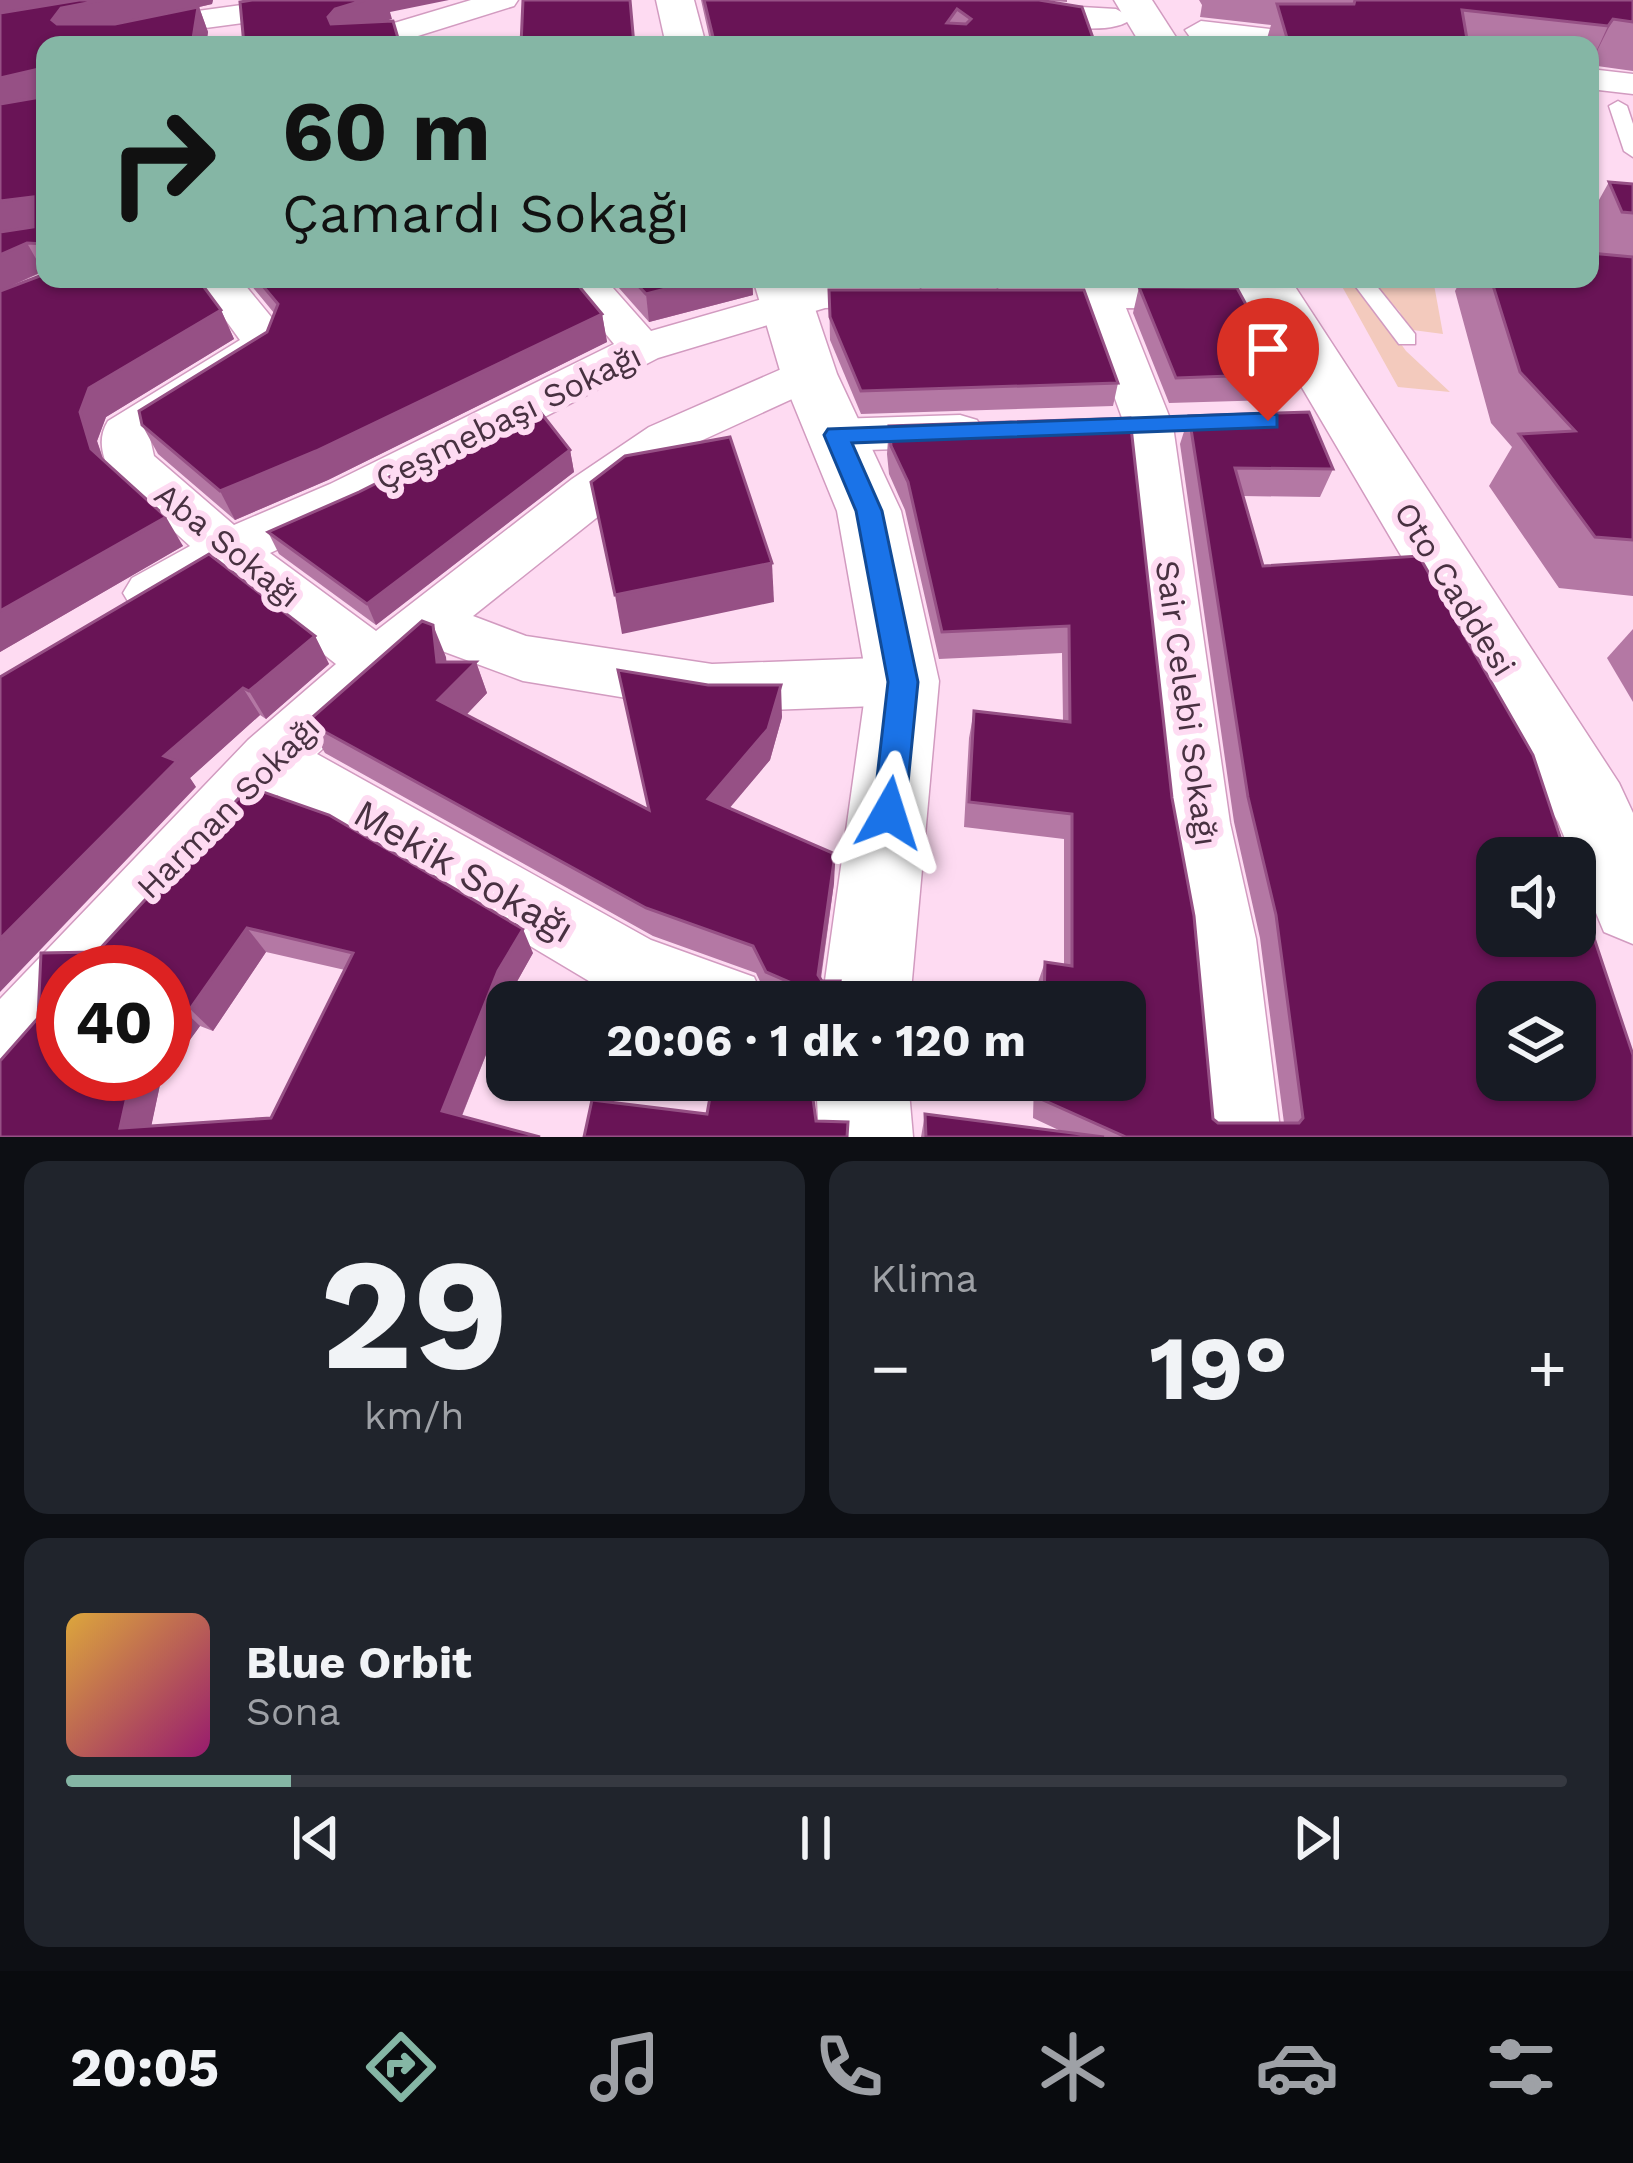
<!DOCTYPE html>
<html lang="tr">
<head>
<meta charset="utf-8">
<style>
  body { margin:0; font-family:"Work Sans",sans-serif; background:#20242c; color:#f1f3f6; height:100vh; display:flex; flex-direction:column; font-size:45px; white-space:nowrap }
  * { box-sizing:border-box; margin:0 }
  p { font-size:39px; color:#9ea1a6 }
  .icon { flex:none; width:66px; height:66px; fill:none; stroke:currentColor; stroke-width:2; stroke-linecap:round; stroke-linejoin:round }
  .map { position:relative; height:1137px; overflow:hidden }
  .details { display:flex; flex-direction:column; gap:24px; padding:24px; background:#0d0f14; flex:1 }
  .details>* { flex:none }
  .hud { position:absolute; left:36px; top:36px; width:1563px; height:252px; border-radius:24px; box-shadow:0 3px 9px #0004; background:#85b6a5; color:#111; overflow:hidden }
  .fabs { position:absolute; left:1476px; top:837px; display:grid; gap:24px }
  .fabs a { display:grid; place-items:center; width:120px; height:120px; border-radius:24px; background:#171b24; box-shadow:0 3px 9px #0004; font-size:60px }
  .speed { position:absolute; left:36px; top:945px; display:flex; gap:24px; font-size:60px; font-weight:700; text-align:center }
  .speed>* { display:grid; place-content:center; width:156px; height:156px; border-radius:50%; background:#171b24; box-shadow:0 3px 9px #0004; line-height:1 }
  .speed .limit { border:18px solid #d22; background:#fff; color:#111 }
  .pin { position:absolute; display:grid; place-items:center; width:102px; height:102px; color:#fff; margin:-123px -51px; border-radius:50% 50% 50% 0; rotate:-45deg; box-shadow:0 0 12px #0007 }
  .pin .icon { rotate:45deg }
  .me { position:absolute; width:132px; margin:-66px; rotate:6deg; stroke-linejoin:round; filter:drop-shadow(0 0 9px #0008) }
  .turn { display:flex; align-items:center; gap:42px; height:252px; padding:0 48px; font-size:54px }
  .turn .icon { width:156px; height:156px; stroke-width:2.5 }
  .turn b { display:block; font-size:84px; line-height:102px }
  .big { font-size:90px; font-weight:700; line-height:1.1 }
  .details .card { flex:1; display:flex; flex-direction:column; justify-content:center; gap:18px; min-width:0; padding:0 42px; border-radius:24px; background:#20242c }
  .details .dial { align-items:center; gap:0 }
  .dial b { font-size:156px; line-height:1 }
  .song { display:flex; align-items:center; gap:36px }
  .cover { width:144px; height:144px; border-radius:18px; background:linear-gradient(135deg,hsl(40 70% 55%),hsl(320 70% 35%)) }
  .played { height:12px; border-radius:6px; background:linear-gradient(90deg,#85b6a5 15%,#363941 15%) }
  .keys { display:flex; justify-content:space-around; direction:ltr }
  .heat { display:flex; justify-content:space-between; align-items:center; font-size:66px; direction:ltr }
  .details .tiles { flex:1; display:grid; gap:24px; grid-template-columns:1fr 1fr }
  .card:last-child { grid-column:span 2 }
  .trip { position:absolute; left:486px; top:981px; width:660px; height:120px; border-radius:24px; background:#171b24; box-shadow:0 3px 9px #0004; font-weight:700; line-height:120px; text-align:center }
  .menu { display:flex; height:192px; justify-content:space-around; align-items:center; background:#090b0e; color:#9ea1a6 }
  .menu .icon { width:84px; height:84px }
  .menu .selected { color:#85b6a5 }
  .menu b { font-size:54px; color:#f1f3f6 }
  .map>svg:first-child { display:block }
  .green { fill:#f3cabd }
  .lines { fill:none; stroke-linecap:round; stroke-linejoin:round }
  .lane-casing { stroke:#d29bc0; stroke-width:3 }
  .street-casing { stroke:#d29bc0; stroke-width:3 }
  .secondary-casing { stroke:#d29bc0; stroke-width:3 }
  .lane { fill:#fff; fill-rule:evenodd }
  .street { fill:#fff; fill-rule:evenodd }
  .secondary { fill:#fff; fill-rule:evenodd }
  .wall { fill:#b478a4; fill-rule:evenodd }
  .shaded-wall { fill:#965085 }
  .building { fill:#691456; stroke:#965085; stroke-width:3; fill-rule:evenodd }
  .route { fill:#1a73e8; stroke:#114b97; stroke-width:3 }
  .labels { text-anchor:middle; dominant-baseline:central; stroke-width:12; stroke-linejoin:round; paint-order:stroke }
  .street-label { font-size:33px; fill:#483141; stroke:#fedbf2 }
  .near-street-label { font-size:39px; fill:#483141; stroke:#fedbf2 }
</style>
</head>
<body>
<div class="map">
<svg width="1633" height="1137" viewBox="0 0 1633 1137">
  <rect width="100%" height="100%" fill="#fedbf2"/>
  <!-- green -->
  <g class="green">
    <path d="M1369,279h64l10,55 -38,-5 -5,-17z"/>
    <path d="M1339,281l18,1 49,69 44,41 -52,-5z"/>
  </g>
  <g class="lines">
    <defs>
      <g id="lane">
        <path d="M1618,101l9,5 6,18v33l-9,-6 -15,-45z"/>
        <path d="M1350,279h21l44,55v10h-16z"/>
      </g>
      <g id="street">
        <path d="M278,0h83l-15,9 -163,22 -57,14h-57l5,-7 109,-25z"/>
        <path d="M471,0h47l-4,6 -125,39h-50l5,-7z"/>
        <path d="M962,0l154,9 16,9c-22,25 -136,-1 -166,-12z"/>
        <path d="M1201,21l122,14 16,10h-94l-55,-8 -5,-7z"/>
        <path d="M1590,69l43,5v20l-43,-5z"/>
        <path d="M196,279h44l46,56 -9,22 -127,81 4,18 80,69 96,-41 284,-140 -53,-65h44l46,52 171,-49 96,4 6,9 -6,9 -93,4 -167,50 -292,152 -96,43 106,78 196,-152 77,-52 144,-63 16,-5 16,5 7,10 -7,10 -142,65 -210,167 53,20 186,28 191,-7 21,7 8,17 -8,17 -21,7 -191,7 -189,-31 -89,-33 -117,106 334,186 103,37 11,25h-134l-22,-9 -332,-198 -158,177h-56v65l-37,43 -26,11v-92l248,-259 88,-76 -111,-88 -74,38 -19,-6 -9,-15 9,-15 58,-32 -78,-71c-10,-17 -15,-37 -4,-54l132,-81z"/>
        <path d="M1072,279l202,4 15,4 6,9 -6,9 -15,4 -148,-1 47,118 57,397 26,116 25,198h-78l-17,-198 -20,-116 -41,-397 -43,-118 -82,-4 -6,-9 6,-9 73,-4z"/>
        <path d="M960,415l17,5 7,11 -7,11 -17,5 -124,4 -17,-5 -7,-11 7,-11 17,-5z"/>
      </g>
      <g id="secondary">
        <path d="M656,0h38l12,45h-40z"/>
        <path d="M1114,0h38l29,45h-40z"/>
        <path d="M753,279h52l32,95 64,137 38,170 -29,321h-88l45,-321 -30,-170 -56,-137z"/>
        <path d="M1238,279h52l329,504 14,30v131l-29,-12 -46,-110z"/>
        <path d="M816,1080h92l5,57h-94z"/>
      </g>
    </defs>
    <!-- lane casing -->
    <use href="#lane" class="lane-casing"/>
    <!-- street casing -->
    <use href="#street" class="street-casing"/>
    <!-- secondary casing -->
    <use href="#secondary" class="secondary-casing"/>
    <!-- lane -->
    <use href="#lane" class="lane"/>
    <!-- street -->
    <use href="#street" class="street"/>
    <!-- secondary -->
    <use href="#secondary" class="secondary"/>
  </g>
  <!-- wall -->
  <g class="wall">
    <path d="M0,0h213l-1,4 -13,3 9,25 -2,13h-161v226l-45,20 221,19 13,29 -128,78 -9,24 7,20 79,85 -183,106z"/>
    <path d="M701,0h366v2l-28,-2 54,38 18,7h-400z"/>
    <path d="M1199,0h434v71l-43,-6v-20h-325l6,-20 -71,-8 2,-12z"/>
    <path d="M1609,182l24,2v412l-74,-8 -70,-102 23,-39 -21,-24 -36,-132 6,-12h129v-63z"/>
    <path d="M246,279h327l29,35 5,28 -279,138 -93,40 -77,-66 -16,-29 125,-93 7,-19z"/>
    <path d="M611,279h141l1,16 -104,27z"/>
    <path d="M1138,279h70v2z"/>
    <path d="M1139,287l145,87 -10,26 -105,3 -36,-90z"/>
    <path d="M829,290l289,93 -5,23 -252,8 -31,-74z"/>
    <path d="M1189,416l144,53 -13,28 -77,-1 20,70 370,571h-712l4,-23 138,18 -30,-14 1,-38h91v-78h-89l1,-17 8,-23 19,3v-126l-100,-12 5,-89 5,-27 89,10 -1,-68 -123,6 -34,-149 -16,-36 -2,-20 2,-28 241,-8 42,380 41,321 5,4h66l-24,-185 -26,-116 -54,-378z"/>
    <path d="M570,450l4,22 -198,153 -97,-71 -11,-22 91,-40z"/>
    <path d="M1633,629v73l-26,-44z"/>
    <path d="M315,636l14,28 -63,55 -6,-4 -70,63 6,9 -196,-110z"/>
    <path d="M446,657v5h30l11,31 -21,22 183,94 133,-92 -12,43 -41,48 106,46 -1,29 -13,96 18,23h-62l-9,-4 -12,-25 -103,-37 -328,-183 -18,-31z"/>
    <path d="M249,787l284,166 -23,41 -48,122 -462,21 97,-185zM266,952l79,18 -74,148 -120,8 10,-46 4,-108v102l35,-48 13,5z"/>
  </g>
  <!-- shaded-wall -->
  <g class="shaded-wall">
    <path d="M0,0h77l-77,13z"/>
    <path d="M103,0h110l-1,4 -13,3 9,25 -2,13 -133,-11 -21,-14 9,-12z"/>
    <path d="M365,0h84l-59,12 2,7 -49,15 -8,8 -7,-25 7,-8z"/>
    <path d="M1613,19l-23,46 18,-39z"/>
    <path d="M35,70l10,27 -45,10v-29z"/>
    <path d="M33,197l12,28 -45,7v-31z"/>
    <path d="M27,243l16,28 -43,20v-36z"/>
    <path d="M704,279h48l1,16 -104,27 -3,-28z"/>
    <path d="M221,310l13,29 -128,78 -9,24 12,37 -18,-29 -11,-37 9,-24z"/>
    <path d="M602,314l5,28 -279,138 -93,40 -15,-29z"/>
    <path d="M570,450l4,22 -198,153 -9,-21z"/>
    <path d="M166,517l17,29 -183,106v-41z"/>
    <path d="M772,563l2,39 -152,32 -7,-39z"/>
    <path d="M433,625l13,32 3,32 27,-27 11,31 -36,38 -13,-31z"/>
    <path d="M315,636l14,28 -63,55 -17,-28z"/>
    <path d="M781,685l1,32 -12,43 -58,69 -4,-30z"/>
    <path d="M243,688l17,27 -70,63 6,9 -196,205v-53l164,-183z"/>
    <path d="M835,854l-1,29 -16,112v-20z"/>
    <path d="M247,928l19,24 -53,79 -23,-22z"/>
    <path d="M523,929l10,24 -23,41 -54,136 -14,-19 56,-140z"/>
    <path d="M177,1004l23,22 -35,48v-54z"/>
    <path d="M132,1074h33l-4,6 -12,57 -29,-9z"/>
  </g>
  <!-- building -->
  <g class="building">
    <path d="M79,0h24l-42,8 -9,12 5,4h58l83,-17 -6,38h-147v199l-18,-1 -27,12v-23l33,-5v-30l-33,4v-97l35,-6v-28l-35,8v-65z"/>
    <path d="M252,0h113l-30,9 -7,8 3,7 62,-3 7,24h-156l-4,-43z"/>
    <path d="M523,0h107l4,45h-113z"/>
    <path d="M704,0h335l43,7 11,31h15l3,7h-396zM957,9l14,10 -5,5 -19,-1z"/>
    <path d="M1355,0h278v22l-20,-3 -5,7 -146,-16 6,35h-179l-12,-41h77z"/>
    <path d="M1609,182l24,2v29l-11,-1z"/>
    <path d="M1590,253l43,4v283l-38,-3 -76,-103 56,-3 -55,-59 -29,-93h99z"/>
    <path d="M45,274v5h153l23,31 -132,78 -9,24 11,37 75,68 -166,94v-320z"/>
    <path d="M257,279h316l29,35 -286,137 -96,40 -78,-66 -3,-14 128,-79 11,-28z"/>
    <path d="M632,279h72l-58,15z"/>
    <path d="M1139,287l98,1 47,86 -108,4z"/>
    <path d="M829,290h255l34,93 -257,8 -31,-74z"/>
    <path d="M534,404l36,46 -203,154 -99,-72 91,-40z"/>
    <path d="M1309,412l24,57 -98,-1 28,98 156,-10 114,199 34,103h-70v78h78v-55l58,174v82h-507l-85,-38 1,-19h83v-78h-81l1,-40 27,4v-152l-103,-12 5,-91 96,11 -1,-96 -127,6 -34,-150 -17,-36 -2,-20 241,-8 42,380 22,118 19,203 5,4h81l4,-5 -27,-203 -28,-118 -59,-381zM1497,1002h78v78h-78z"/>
    <path d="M730,437l42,126 -157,32 -24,-113 34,-26z"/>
    <path d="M209,554l106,82 -66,55 -6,-3 -79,68 13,5 -177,178v-262z"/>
    <path d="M422,621l11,4 4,37h39l-38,38 211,110 -31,-140 90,15h73l-13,44 -60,70 127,55 -17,121 4,6h18l-5,21 -69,-30 -13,-26 -107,-38 -339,-186z"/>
    <path d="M249,787l80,28 194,114 -25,42 -56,140 98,26h-540v-76l38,-43 3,-65 56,-1zM247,928l106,25 -82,165 -151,10 12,-54h-69v-102h102v48l12,-16 13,5z"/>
    <path d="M712,1086l101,13 3,22 32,1 -1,15h-263l8,-37 115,14z"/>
    <path d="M925,1114l179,23h-178z"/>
  </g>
  <!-- route -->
  <path class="route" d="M1268,413l9,2v12l-425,16 30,68 36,171 -13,131 -5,10 -11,4 -12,-4 -4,-10 15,-131 -32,-171 -32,-76 4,-6z"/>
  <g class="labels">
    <!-- street labels -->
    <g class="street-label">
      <text transform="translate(508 417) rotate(-26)">Çeşmebaşı Sokağı</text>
      <text transform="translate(228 545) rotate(39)">Aba Sokağı</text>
      <text transform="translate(1455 589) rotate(58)">Oto Caddesi</text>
      <text transform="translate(1187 703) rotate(82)">Sair Celebi Sokağı</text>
      <text transform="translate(228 807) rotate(-45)">Harman Sokağı</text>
    </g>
    <!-- near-street labels -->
    <g class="near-street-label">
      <text transform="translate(464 871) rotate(30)">Mekik Sokağı</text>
    </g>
  </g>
</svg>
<div class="fabs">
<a><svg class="icon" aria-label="sound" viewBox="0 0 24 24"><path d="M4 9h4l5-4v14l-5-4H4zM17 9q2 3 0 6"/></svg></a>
<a><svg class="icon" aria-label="layers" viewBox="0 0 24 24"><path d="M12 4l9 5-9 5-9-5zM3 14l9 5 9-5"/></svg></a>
</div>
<div class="speed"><div class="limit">40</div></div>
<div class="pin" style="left:1268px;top:421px;background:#d93025"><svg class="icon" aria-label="arrive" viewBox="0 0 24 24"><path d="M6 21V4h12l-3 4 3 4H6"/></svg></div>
<svg class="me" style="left:889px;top:813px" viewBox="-20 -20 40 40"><path d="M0-17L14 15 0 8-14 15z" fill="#1a73e8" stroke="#fff" stroke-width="4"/></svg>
<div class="trip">20:06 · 1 dk · 120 m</div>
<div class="hud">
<div class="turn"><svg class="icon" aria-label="right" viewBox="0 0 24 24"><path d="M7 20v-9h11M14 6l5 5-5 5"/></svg><div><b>60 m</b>Çamardı Sokağı</div></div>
</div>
</div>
<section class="details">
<div class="tiles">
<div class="card dial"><b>29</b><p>km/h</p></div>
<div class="card"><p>Klima</p>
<div class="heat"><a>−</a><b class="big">19°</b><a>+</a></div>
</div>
<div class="card">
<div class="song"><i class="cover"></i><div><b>Blue Orbit</b><p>Sona</p></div></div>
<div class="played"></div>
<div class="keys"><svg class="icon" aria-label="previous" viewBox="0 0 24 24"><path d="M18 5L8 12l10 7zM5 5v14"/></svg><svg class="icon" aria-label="pause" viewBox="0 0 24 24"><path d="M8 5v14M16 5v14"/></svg><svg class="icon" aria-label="next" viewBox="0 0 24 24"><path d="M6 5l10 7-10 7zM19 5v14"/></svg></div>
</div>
</div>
</section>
<nav class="menu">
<b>20:05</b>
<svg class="icon selected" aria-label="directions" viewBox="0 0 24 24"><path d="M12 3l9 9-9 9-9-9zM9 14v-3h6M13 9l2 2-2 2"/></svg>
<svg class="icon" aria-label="music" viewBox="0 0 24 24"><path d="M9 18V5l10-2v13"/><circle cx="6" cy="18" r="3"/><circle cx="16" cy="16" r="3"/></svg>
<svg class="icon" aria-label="phone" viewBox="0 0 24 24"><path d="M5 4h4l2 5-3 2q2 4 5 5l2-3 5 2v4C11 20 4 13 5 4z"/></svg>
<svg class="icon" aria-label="climate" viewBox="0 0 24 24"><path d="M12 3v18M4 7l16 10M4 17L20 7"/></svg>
<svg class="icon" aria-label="car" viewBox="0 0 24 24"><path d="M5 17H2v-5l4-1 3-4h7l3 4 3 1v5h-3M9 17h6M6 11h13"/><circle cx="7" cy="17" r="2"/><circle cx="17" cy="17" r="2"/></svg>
<svg class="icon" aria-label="filters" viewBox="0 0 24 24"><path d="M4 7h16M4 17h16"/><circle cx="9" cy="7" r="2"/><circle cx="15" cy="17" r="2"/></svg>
</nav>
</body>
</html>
